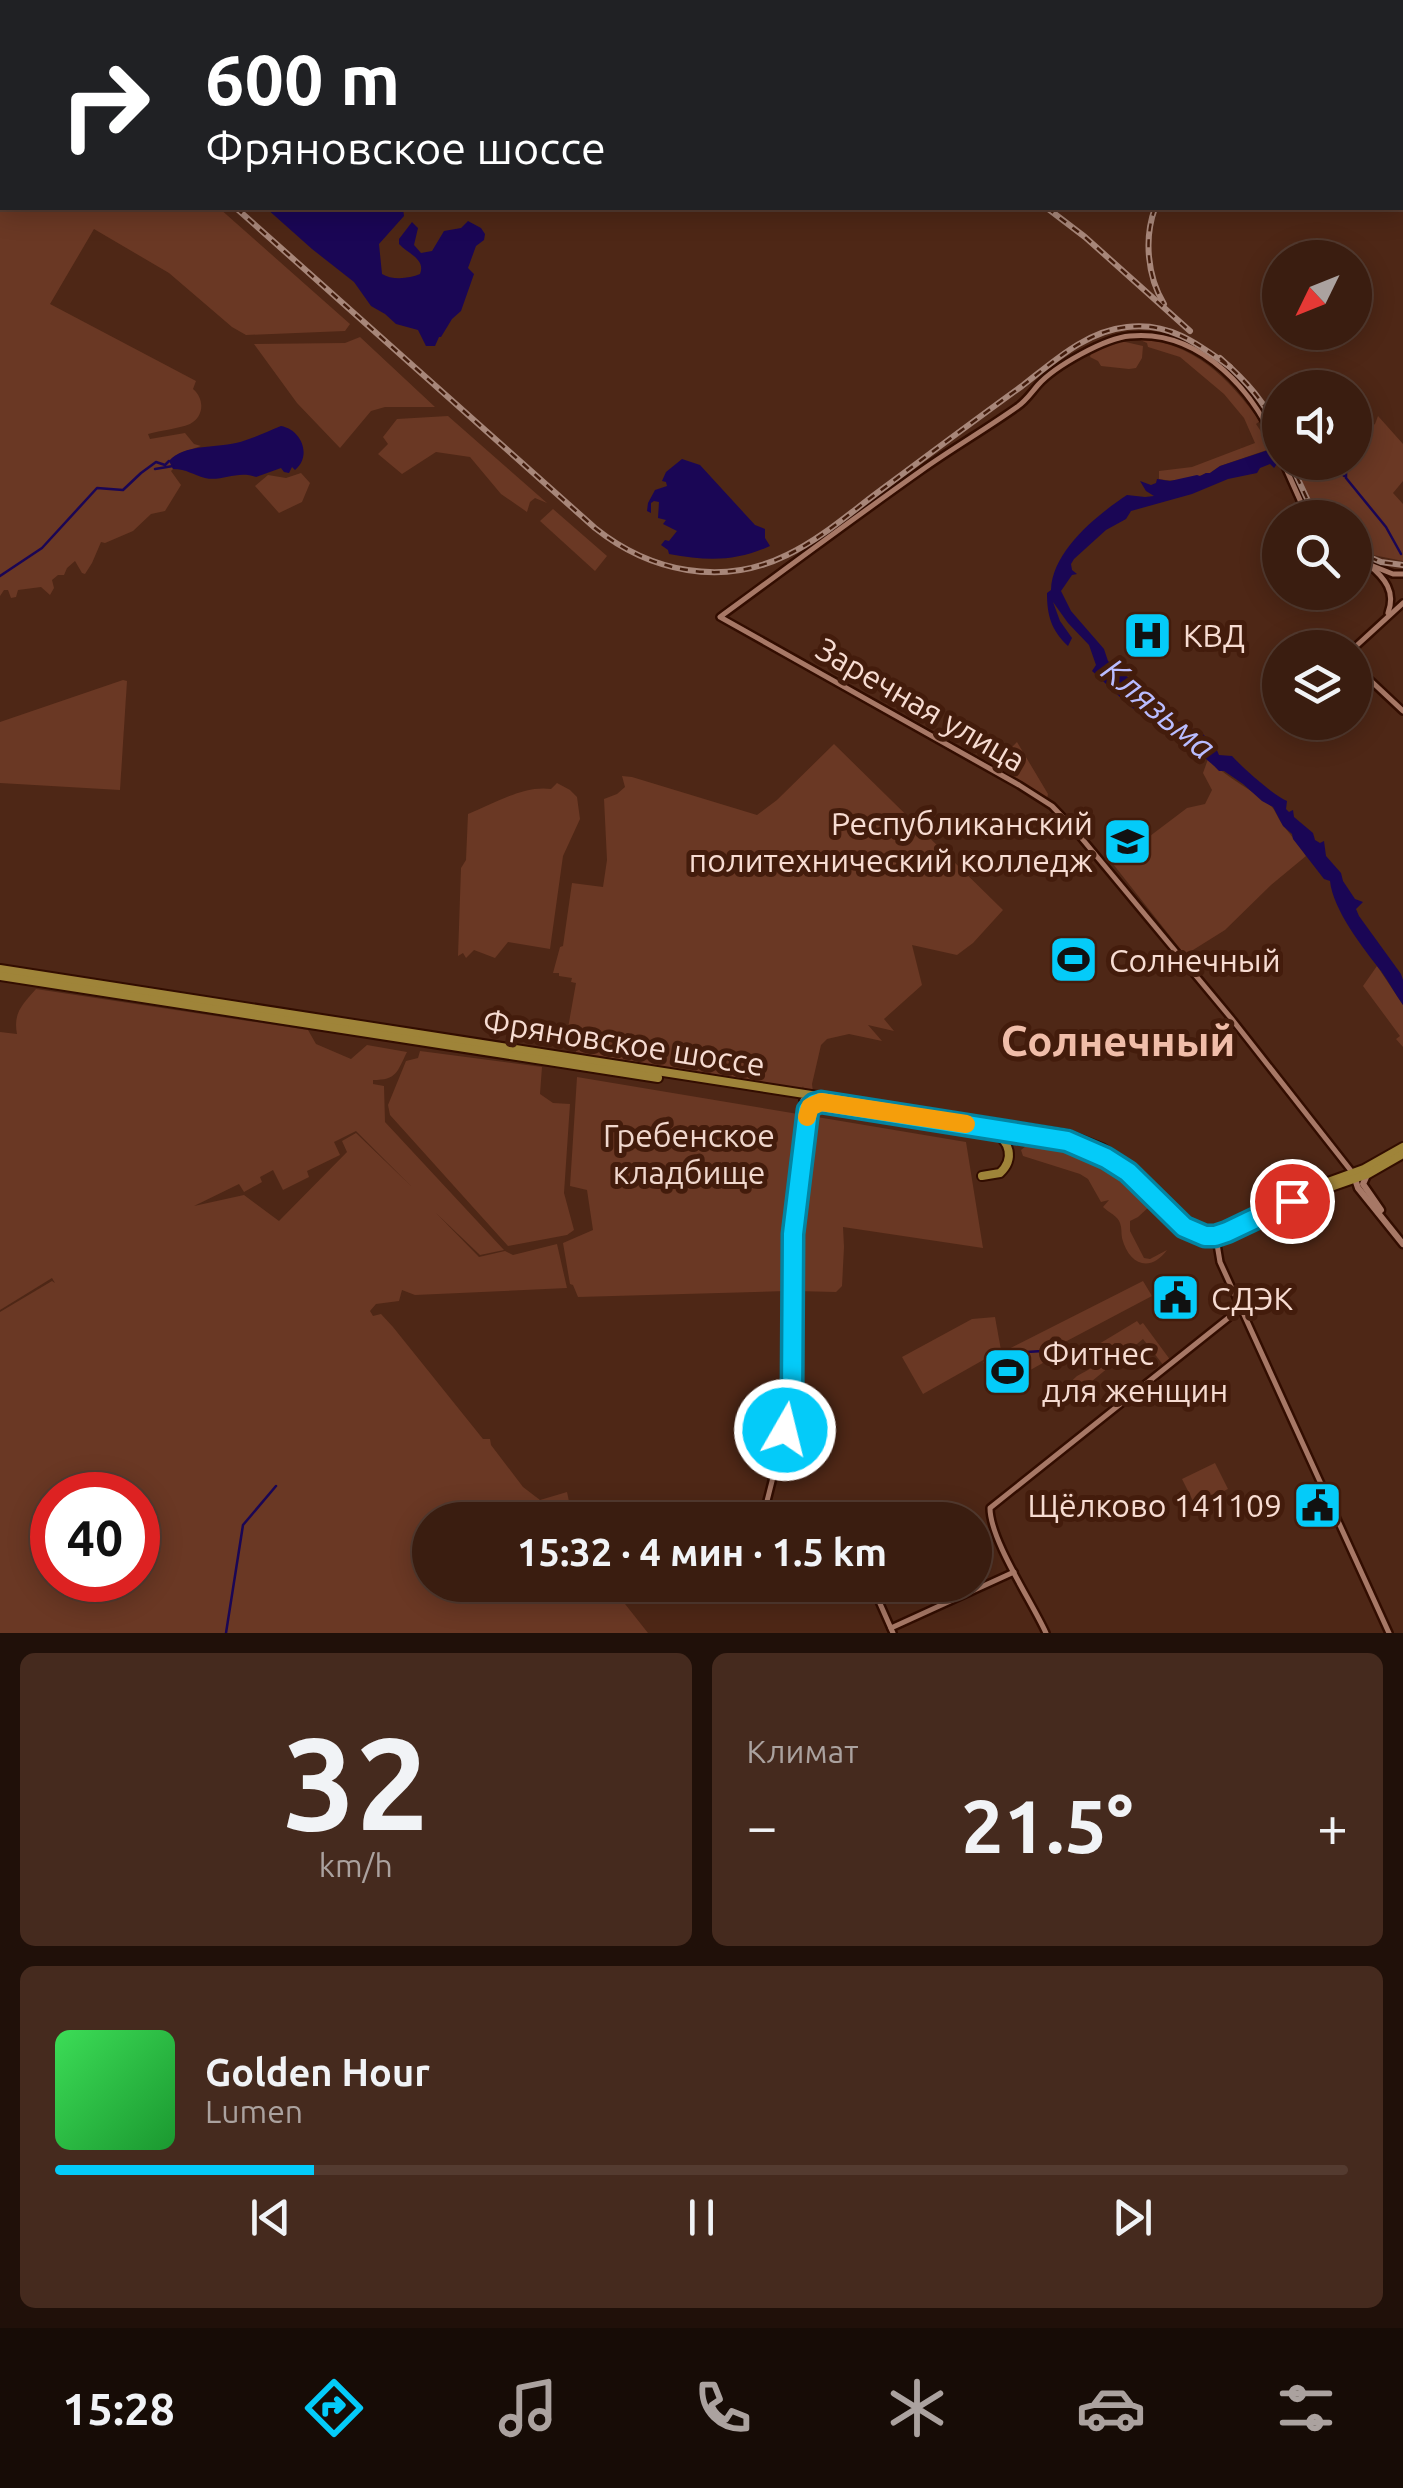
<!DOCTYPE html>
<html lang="ru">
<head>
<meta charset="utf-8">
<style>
  body { margin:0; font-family:Ubuntu,sans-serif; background:#452a1e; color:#f1f3f6; height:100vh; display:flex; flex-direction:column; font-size:38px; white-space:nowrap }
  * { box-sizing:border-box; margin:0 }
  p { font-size:32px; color:#aba29f }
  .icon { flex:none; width:55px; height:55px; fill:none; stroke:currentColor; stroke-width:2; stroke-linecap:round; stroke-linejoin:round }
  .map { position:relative; height:1633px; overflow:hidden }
  .details { display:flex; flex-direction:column; gap:20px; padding:20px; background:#201009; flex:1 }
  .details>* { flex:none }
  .banner { position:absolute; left:0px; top:0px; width:1405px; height:210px; box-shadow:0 5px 25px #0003,0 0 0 2px #543b30; background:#202124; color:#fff; overflow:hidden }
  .needle { width:65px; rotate:227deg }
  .tools { position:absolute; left:1262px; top:240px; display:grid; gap:20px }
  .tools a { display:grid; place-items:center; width:110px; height:110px; border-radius:50%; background:#3a1d10; box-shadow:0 5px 25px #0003,0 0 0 2px #543b30; font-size:50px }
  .speed { position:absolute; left:30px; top:1472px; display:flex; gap:20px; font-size:50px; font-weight:700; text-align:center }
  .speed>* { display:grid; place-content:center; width:130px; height:130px; border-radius:50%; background:#3a1d10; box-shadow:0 5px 25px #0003,0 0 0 2px #543b30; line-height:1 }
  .speed .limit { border:15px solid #d22; background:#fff; color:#111 }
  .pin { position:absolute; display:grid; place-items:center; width:85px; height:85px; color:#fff; margin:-42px; border:5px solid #fff; border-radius:50%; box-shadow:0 2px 10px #0007 }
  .me { position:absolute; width:110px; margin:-55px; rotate:8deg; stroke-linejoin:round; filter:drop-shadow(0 0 8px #0008) }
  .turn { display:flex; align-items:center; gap:35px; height:210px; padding:0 40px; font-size:45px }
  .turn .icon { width:130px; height:130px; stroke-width:2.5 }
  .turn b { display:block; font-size:70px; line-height:85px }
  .big { font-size:75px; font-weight:600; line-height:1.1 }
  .details .widget { flex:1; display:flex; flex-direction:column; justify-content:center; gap:15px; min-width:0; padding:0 35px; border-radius:15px; background:#452a1e }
  .details .dial { align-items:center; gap:0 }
  .dial b { font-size:130px; line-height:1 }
  .song { display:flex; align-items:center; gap:30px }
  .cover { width:120px; height:120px; border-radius:15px; background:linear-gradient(135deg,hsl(130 70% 55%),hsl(130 70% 35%)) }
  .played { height:10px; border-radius:5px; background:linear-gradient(90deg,#04cbf9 20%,#543b30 20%) }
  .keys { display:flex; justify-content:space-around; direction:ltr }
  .heat { display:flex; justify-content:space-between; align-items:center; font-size:55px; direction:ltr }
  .details .tiles { flex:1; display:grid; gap:20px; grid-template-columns:1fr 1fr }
  .widget:last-child { grid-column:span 2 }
  .trip { position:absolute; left:412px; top:1502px; width:580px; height:100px; border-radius:50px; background:#3a1d10; box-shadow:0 5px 25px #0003,0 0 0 2px #543b30; font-weight:600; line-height:100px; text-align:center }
  .menu { display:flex; height:160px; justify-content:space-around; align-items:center; background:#170c06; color:#aba29f }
  .menu .icon { width:70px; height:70px }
  .menu .selected { color:#04cbf9 }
  .menu b { font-size:45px; color:#f1f3f6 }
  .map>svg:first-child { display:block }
  .green { fill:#6a3824; fill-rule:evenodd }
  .water { fill:#1a0655 }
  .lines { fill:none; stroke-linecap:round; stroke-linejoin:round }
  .stream { stroke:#1a0655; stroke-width:2.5 }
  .tertiary-casing { stroke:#320d00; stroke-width:10 }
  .secondary-casing { stroke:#320d00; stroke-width:11 }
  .primary-casing { stroke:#320d00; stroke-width:12 }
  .tertiary { stroke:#a77866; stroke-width:5 }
  .secondary { stroke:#a77866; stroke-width:6 }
  .primary { stroke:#9f8439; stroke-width:8 }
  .rail-casing { stroke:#a78679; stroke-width:6 }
  .rail { stroke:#431c0c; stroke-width:2.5; stroke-dasharray:8; stroke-linecap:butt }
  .route-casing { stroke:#0384a2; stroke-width:25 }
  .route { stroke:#04cbf9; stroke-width:18 }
  .slow { stroke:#f59e0b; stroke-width:18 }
  .labels { text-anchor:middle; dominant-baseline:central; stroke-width:10; stroke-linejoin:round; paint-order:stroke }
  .poi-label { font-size:32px; fill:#f7dcd2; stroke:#431c0c; text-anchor:start }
  .street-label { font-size:32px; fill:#f7dcd2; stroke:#431c0c }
  .park-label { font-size:32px; fill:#f0d7cd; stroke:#431c0c }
  .water-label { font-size:35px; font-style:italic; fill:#b9bcff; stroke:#431c0c }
  .district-label { font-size:42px; font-weight:bold; fill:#f0bda9; stroke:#431c0c }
</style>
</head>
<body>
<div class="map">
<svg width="1403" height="1633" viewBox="0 0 1403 1633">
  <rect width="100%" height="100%" fill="#4e2716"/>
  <!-- green -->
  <g class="green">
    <path d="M0,14l2,3v191h217l131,116 -5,7 -99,4 -14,-8 -63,-54 -75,-44 -44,75 146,77 -3,8c12,10 11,28 -3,35 -12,5 -29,6 -42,10l2,5 35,-6 9,11 7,2 -21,7 -10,7 3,9 -2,2 10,14 -16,26 -14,3 -18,17 -28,12 -4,-1 -9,21 -7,11 -3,-1 -7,-12 -8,7 -3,7h-6l-6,5 2,8 -4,7 -9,-8 -23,3 -2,7 -5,1 -3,-8h-4l-4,6z"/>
    <path d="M360,337l75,70h-50l-14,4 -31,37 -43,-45 -43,-59 91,-1z"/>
    <path d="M1138,339c56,3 90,39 122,82l-4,3 10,15 2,-1 5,10 -53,18 -10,7h-4c-12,7 -34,9 -47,6v-8l33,-4 63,-24 -11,-25 -20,-24 -44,-37 -32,-10 -1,-4z"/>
    <path d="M1121,341l22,5 -1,12 -6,10 -7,1 -28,-3 -3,-5 -8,-4 1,-4 12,-7z"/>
    <path d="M448,416l99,87 -12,-5 -5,4 -3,10 -26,-18 -31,-37 -34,-5 -34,22 -24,-20 10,-10 -5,-7 14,-18z"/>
    <path d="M1378,416l25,28v37l-10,12 10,11v57l-35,-7 -13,-7v-29l-34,-1 -15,-25 -11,-29 60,-1v-27h4l16,-11z"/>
    <path d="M301,473l9,10 -8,19 -23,11 -24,-27 13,-11 18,3z"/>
    <path d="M553,509l54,47 -12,15 -55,-50z"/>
    <path d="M123,680l4,1 -7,109 -120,-7v-61z"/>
    <path d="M1017,742l31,52 -1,5 -54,-32 9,1 7,-8 2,-12z"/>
    <path d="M834,744l169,166 -30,33 -16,12 -45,-10 10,40 -38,34 10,12 -26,-6 14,16 -33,-7 -22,5 -6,6 -9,39 1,8 -9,-2 -1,-4 -1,3 -24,-3 -202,-34 2,-19 -13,-3 3,-2 8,-45 -5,-1 1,-4 -13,-2v-3h-6l7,-26 3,-1 9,-63 31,4 4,-27 -3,-61 13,-5 8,-7 -3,-11 10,1 125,38 20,-15z"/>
    <path d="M1208,759c18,19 44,30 63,47 5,5 7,13 12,19 8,11 16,19 23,31l-35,29 -46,45 -40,25 -72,-91 74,-56 18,-4 7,-14 -9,-17z"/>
    <path d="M557,783l13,7 7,7 3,22 -17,37 -13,93 -42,-7 -13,16 -21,-8 -8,8 -3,-5 -5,3 3,-88 5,-8 2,-46c25,-10 56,-29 83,-25z"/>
    <path d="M1377,966l26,39v42l-7,-8 4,-3 -37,-50z"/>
    <path d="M36,989l272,41 8,14 35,15 16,-14 40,7c-10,20 -10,28 -34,28v4l11,2 1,36 119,128 -24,5 -44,-42 43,44 26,-6 8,4 44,-11 10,44 -152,7 -13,-5 -3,11 -23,3 -6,7 3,5 8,-2 12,13 90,112h7l1,6 32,42 17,13 27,-8 6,28h-143v65h180l38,48h-648v-321l52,-31 3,2 -3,-5 -52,32v-278l17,2c-4,-21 5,-29 19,-45zM356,1131l56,56 -56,-54 -14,8 5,11 -68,69 -35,-26 -50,11 45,-22 5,8 18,-10 -2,-5 13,-7 10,20 26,-13 -2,-6 33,-16 -6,-13zM138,1495v85h-86v-85z"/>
    <path d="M420,1051l122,16 -2,27 13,9 17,1 -6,89 10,37 -7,5 -59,11 -118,-131 -2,-10 18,-44 12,-3z"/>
    <path d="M577,1077l227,38 -14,112 -3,64 -209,6 -5,-12 -3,-1 -7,-41 30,-13 -6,-40 -17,-4z"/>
    <path d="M811,1116l155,26 17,106 -140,-21 1,20 -2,39 -6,6 -41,-1v-64h2z"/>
    <path d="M1034,1145c11,1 22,2 32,5 23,5 81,31 85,55l-13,12 -8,4v10l14,27 6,1 17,-9c-17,23 -38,15 -45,-12 -1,-5 0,-10 -2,-15 -2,-7 -12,-11 -17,-16l6,-7 -8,2 -13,-23 -8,-5 -57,-18 -2,-6 5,-4z"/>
    <path d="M1143,1281l9,15 -89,47 3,7 -41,23 -10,-17 -26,15 -6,-9z"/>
    <path d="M995,1317l6,33 -78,44 -21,-37 70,-38z"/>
    <path d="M1137,1321l3,4 3,-2 28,38 -7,5 -21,-27 -57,47 -2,-2 -16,13 -6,-7 15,-14 20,-11 -8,-15z"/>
    <path d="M1215,1463l13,26 -33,16 -13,-26z"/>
  </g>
  <!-- water -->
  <g class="water">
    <path d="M266,208h137l1,8 -25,28 3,30c9,6 27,5 38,0 6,-15 -12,-20 -21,-30v-5l13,-17 6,6 -4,17 7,8 11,-2 12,-20 17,-3 7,-7 13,7 4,6 -1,6 -8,6 -8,22 6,6 -13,37 -9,8 -11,18h-2l-4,9h-9l-8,-16 -22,-6 -11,-10 -14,-8 -17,-24 -42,-33z"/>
    <path d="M281,426c21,4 31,30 14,44l-3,-3 -3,6 -5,-1 -3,-4 -25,9c-19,-7 -34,5 -51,1 -12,-3 -18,-9 -32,-9l-4,-8c15,-17 46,-13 67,-18 16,-4 30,-11 45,-17z"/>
    <path d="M1280,446v14l-6,8 -4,-4 -10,4 -3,5 -29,6 -36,15 -61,17 -5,8 -20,11 -32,29 -3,5 1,6 5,4 -5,1 -11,16 10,20 33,38 4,12 26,21 2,4 4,1 38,35 8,-1 9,11 8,2 13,14 3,7 13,1c11,12 41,39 55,45l-1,8 3,3 4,-2 1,7 19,16 2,7 5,3 4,-2 2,15 15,17 2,8 12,18 8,3 -7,7 3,7 42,58 2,6v25c-8,-11 -14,-23 -22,-34 -18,-23 -48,-61 -51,-90l-6,-2 -31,-40 -1,-5 -9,-8 -10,-19 -11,-6 -19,-17 -19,-13h-5c-21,-22 -47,-35 -72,-52 -19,-13 -37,-32 -55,-48l4,-6 -7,-20 -21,-22 -15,-21 7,19 12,17 -4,8c-17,-16 -21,-31 -21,-53l4,-3c1,-39 46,-75 76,-95l18,2 9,-1 -8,-5 -6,-10 11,4 5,-2 1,-4 13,2 27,-6 3,1 6,-3h4l10,-7z"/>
    <path d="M682,459l18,6 55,60 10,4v9l5,8c-35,16 -63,15 -101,8l-1,-4 -7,-5 4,-5 4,1 8,-10 -14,-7 3,-4 -8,-2 1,-16 -5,-1 -3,2v10l-4,-2 1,-8 7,-13 12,-4 -1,-4 -4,-1 4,-9z"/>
  </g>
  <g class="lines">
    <!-- stream -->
    <g class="stream">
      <path d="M1331,462l13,14"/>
      <path d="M1346,462v16l40,49 15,27"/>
      <path d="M155,469l18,-3"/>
      <path d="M0,576l42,-28 55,-60 26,2 18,-17 15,-11 9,3 4,-4"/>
      <path d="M1022,1358l5,-6 15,-1 9,-10"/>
      <path d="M226,1633l17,-108 33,-39"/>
    </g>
    <defs>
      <g id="tertiary">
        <path d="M1280,454c-23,-60 -78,-125 -150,-118 -25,2 -75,30 -92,49 -7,8 -12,16 -21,22 -31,22 -64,41 -95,63 -68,48 -135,98 -202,147l299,168 33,21 22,23 157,189 121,154"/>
        <path d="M1283,462l25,56"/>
        <path d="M1355,559l38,15h10"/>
        <path d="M1369,565c16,13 27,27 19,48"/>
        <path d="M1354,648l49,-45"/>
        <path d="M1355,666l48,45"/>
        <path d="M803,1100l5,10"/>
        <path d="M1223,1235l-6,9 3,18 169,371"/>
        <path d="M780,1520l-12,-8 -2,-7 26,-103 1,-168 15,-124 6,-6 7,-2"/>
        <path d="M865,1585l13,14 15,34"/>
        <path d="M891,1628l123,-56"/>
        <path d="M1046,1633c-14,-31 -56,-93 -56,-125l252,-201"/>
      </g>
      <g id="secondary">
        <path d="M1367,1175l-4,9 18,26"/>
        <path d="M1355,1179l3,9 45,56"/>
      </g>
      <g id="primary">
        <path d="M0,969l1069,166 33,13 27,18 57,56 8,5 16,4 12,-3 81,-37 61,-22 39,-22"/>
        <path d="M0,976l658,102"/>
        <path d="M826,1103l241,38 39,18 35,25"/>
        <path d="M982,1176l18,-3c15,-14 10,-32 -7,-42"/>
        <path d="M1302,1197l66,-23 35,-20"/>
        <path d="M1187,1229c24,14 43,2 66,-9"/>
      </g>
    </defs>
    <!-- tertiary casing -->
    <use href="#tertiary" class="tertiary-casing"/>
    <!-- secondary casing -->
    <use href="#secondary" class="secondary-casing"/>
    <!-- primary casing -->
    <use href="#primary" class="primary-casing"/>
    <!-- tertiary -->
    <use href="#tertiary" class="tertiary"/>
    <!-- secondary -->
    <use href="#secondary" class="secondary"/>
    <!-- primary -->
    <use href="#primary" class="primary"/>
    <defs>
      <g id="rail">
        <path d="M1304,0l1,2"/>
        <path d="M1366,0v2"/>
        <path d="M236,208l359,320c55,44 127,59 192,27 34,-16 64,-43 94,-65 47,-35 94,-70 141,-104 31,-24 64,-55 105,-59 42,-5 70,16 103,40"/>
        <path d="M1047,208l38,29 105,94"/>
        <path d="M1155,208c-11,30 -8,68 9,96"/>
        <path d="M1220,358c26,23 46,44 60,78"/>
        <path d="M1290,462l26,56"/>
        <path d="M1355,551l26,11 22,3"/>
      </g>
    </defs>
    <!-- rail casing -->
    <use href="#rail" class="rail-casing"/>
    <!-- rail -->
    <use href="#rail" class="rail"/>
  </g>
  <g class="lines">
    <defs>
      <path id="route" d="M785,1430l7,-28 1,-168 15,-124 6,-6 7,-2 246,39 39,17 22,14 56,55 21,9h10l12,-4 65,-31"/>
    </defs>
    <!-- route casing -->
    <use href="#route" class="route-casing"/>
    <!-- route -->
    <use href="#route" class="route"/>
    <!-- slow -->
    <path class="slow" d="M807,1117l3,-10 11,-5 145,22"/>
  </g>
  <!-- icons -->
  <defs>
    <symbol id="hospital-square" viewBox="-11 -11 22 22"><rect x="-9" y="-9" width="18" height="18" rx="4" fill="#04cbf9" stroke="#431c0c"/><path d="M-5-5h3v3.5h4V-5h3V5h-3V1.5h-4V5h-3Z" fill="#111"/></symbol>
    <symbol id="university-square" viewBox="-11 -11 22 22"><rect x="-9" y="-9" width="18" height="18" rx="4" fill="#04cbf9" stroke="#431c0c"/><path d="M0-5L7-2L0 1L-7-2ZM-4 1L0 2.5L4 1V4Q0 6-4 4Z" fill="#111"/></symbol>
    <symbol id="stadium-square" viewBox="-11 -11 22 22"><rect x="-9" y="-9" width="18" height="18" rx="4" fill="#04cbf9" stroke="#431c0c"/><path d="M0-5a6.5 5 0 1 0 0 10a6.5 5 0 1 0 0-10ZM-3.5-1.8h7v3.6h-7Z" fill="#111"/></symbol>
    <symbol id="civic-square" viewBox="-11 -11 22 22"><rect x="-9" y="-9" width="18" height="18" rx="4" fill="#04cbf9" stroke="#431c0c"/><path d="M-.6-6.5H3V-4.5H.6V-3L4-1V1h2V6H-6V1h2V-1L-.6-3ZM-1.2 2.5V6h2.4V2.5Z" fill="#111"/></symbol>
  </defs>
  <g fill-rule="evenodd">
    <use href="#hospital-square" x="1120" y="608" width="55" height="55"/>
    <use href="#university-square" x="1100" y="814" width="55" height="55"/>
    <use href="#stadium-square" x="1046" y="932" width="55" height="55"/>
    <use href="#civic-square" x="1148" y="1270" width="55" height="55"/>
    <use href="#stadium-square" x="980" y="1344" width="55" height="55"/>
    <use href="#civic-square" x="1290" y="1478" width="55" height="55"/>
  </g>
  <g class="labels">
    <!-- poi labels -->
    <g class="poi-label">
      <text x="1183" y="635">КВД</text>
      <text x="1093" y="823" text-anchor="end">Республиканский<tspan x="1093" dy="37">политехнический колледж</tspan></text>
      <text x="1109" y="960">Солнечный</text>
      <text x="1211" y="1298">СДЭК</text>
      <text x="1042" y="1353">Фитнес<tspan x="1042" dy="37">для женщин</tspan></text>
      <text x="1282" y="1505" text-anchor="end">Щёлково 141109</text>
    </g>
    <!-- street labels -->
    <g class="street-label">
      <text transform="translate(921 704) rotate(30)">Заречная улица</text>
      <text transform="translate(624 1042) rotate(9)">Фряновское шоссе</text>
    </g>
    <!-- park labels -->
    <g class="park-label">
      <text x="689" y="1135">Гребенское<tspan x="689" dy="37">кладбище</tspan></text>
    </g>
    <!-- water labels -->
    <g class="water-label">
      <text transform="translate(1159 708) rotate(40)">Клязьма</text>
    </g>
    <!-- district labels -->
    <g class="district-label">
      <text x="1118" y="1040">Солнечный</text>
    </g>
  </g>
</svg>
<div class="tools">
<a><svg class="needle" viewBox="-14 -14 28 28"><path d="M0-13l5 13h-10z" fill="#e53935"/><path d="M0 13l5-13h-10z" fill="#aba29f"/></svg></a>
<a><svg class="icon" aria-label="sound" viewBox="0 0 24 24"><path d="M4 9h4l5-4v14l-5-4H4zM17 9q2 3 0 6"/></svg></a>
<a><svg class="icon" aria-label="search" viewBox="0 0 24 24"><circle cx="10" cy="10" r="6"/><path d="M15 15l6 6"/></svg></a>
<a><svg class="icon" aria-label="layers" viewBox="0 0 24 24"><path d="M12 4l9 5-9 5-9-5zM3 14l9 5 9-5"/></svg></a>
</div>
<div class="speed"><div class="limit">40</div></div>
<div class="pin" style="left:1292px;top:1201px;background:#d93025"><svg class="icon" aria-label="arrive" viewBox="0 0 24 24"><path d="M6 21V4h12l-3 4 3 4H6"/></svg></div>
<svg class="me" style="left:785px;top:1430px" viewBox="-20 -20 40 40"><circle r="17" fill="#04cbf9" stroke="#fff" stroke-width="3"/><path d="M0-11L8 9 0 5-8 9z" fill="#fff"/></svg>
<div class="trip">15:32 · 4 мин · 1.5 km</div>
<div class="banner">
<div class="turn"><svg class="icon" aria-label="right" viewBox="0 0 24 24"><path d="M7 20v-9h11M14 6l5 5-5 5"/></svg><div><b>600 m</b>Фряновское шоссе</div></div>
</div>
</div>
<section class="details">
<div class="tiles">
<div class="widget dial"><b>32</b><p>km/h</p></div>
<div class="widget"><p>Климат</p>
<div class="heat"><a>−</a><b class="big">21.5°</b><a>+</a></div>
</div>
<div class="widget">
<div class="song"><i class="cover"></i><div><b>Golden Hour</b><p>Lumen</p></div></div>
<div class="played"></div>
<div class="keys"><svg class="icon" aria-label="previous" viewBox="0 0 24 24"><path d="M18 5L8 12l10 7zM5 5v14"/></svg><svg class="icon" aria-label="pause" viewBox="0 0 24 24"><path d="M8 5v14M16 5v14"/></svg><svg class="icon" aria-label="next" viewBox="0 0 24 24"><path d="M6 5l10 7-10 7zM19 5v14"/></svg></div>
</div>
</div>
</section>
<nav class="menu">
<b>15:28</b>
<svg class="icon selected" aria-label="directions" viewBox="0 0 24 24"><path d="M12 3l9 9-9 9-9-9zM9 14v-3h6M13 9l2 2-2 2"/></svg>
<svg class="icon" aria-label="music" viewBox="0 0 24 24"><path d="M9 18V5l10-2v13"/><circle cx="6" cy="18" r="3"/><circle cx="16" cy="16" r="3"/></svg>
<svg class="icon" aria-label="phone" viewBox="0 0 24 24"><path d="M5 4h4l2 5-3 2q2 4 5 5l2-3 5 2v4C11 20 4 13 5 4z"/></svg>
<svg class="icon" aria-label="climate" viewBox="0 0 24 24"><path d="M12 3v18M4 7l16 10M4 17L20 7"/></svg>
<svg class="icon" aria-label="car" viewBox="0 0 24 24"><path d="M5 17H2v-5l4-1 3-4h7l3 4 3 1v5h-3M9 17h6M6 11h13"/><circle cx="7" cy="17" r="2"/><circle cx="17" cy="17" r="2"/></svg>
<svg class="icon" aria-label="filters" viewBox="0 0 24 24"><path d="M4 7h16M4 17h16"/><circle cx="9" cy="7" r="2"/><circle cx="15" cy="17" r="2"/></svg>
</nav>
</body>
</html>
